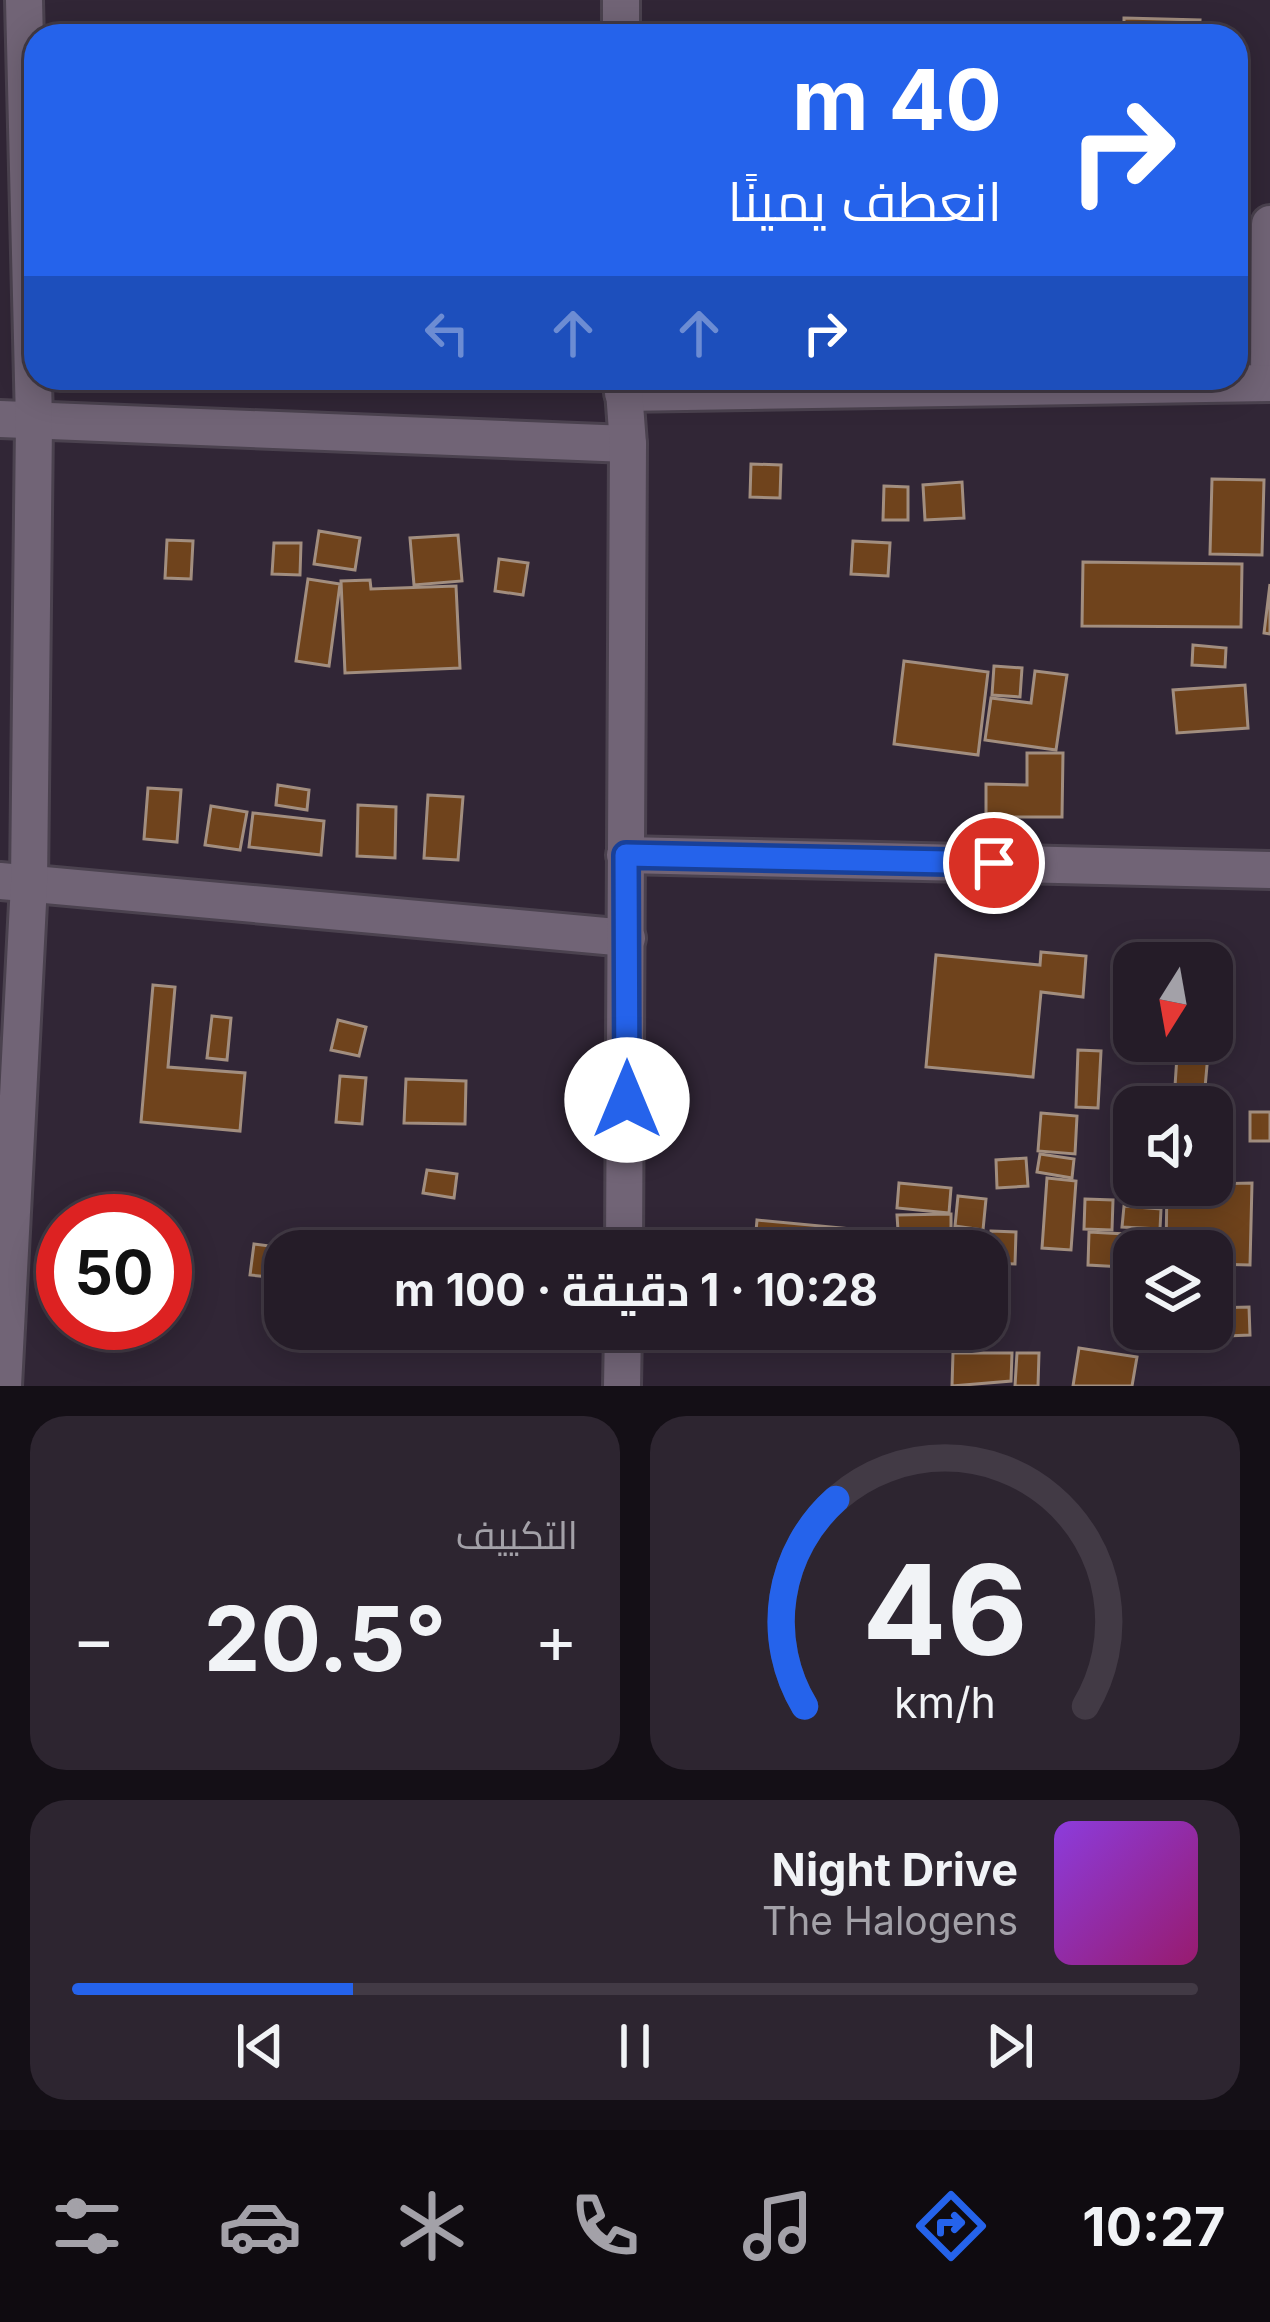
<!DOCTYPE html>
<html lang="ar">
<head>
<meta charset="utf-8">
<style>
  body { margin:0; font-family:Inter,Cairo,sans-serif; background:#2d2530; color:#f1f3f6; direction:rtl; height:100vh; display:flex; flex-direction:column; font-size:45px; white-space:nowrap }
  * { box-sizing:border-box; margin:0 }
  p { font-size:39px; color:#a3a1a8 }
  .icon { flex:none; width:66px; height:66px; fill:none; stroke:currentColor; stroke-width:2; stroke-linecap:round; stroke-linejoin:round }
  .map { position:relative; height:1386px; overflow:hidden; direction:ltr }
  .details { display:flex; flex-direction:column; gap:30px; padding:30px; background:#140f16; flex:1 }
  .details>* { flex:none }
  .guide { position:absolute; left:24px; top:24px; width:1224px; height:366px; border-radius:36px; box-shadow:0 6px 30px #0003,0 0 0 3px #423a45; direction:rtl; background:#2563eb; color:#fff; overflow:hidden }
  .needle { width:78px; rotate:191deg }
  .tools { position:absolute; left:1113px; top:942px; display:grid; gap:24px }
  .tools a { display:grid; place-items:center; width:120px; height:120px; border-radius:24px; background:#251c28; box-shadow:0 6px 30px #0003,0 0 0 3px #423a45; font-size:60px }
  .speed { position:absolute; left:36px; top:1194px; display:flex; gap:24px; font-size:60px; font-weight:700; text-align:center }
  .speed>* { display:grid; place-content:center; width:156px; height:156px; border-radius:50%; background:#251c28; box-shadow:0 6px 30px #0003,0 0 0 3px #423a45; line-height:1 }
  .speed .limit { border:18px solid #d22; background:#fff; color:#111 }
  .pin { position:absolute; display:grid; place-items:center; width:102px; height:102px; color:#fff; margin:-51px; border:6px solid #fff; border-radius:50%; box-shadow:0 3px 12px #0007 }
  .me { position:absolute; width:132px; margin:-66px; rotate:0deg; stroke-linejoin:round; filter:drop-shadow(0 0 9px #0008) }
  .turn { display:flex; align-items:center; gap:42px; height:252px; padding:0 48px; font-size:54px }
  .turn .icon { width:156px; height:156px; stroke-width:2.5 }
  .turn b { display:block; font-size:84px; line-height:102px }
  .lanes { display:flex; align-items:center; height:114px; padding:0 48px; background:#0003; justify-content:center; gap:60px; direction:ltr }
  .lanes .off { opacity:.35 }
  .big { font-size:90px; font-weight:700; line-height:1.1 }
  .details .card { flex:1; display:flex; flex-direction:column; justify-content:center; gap:18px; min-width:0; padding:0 42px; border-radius:36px; background:#2d2530 }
  .details .dial { align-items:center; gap:0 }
  .dial svg { height:312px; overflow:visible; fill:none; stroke:#423a45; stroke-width:7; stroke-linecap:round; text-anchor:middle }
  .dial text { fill:#f1f3f6; stroke:none }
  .song { display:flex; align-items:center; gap:36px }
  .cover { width:144px; height:144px; border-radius:18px; background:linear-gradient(135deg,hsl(270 70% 55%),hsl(320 70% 35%)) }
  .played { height:12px; border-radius:6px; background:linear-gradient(90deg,#2563eb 25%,#423a45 25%) }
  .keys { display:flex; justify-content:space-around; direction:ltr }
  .heat { display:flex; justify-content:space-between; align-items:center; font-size:66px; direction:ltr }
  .details .tiles { flex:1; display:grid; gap:30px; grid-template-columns:1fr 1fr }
  .card:last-child { grid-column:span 2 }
  .trip { position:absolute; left:264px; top:1230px; width:744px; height:120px; border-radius:36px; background:#251c28; box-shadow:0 6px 30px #0003,0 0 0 3px #423a45; font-weight:700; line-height:120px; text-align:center; direction:rtl }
  .dock { display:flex; height:192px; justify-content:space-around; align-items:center; background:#0f0b10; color:#a3a1a8 }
  .dock .icon { width:84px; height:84px }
  .dock .on { color:#2563eb }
  .dock b { font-size:54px; color:#f1f3f6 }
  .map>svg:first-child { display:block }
  .building { fill:#6f431c; stroke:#a28e7f; stroke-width:3 }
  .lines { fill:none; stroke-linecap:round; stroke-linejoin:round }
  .street-casing { stroke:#4b424f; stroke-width:42 }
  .secondary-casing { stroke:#4b424f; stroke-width:42 }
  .street { stroke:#716476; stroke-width:36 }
  .secondary { stroke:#716476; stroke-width:36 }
  .route-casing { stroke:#184099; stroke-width:30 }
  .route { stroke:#2563eb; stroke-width:21 }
</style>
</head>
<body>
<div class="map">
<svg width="1270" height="1386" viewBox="0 0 1270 1386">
  <rect width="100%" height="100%" fill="#312636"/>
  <!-- building -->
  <g class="building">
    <path d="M1124,18l76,2 -1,16h-75z"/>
    <path d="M1236,191l12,2 -9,57 -3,-1z"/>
    <path d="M1236,288l23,2 -4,58 -19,-2z"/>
    <path d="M751,464l30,1 -1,33 -30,-1z"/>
    <path d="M1212,479l52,1 -2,75 -52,-1z"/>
    <path d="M962,482l2,36 -39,2 -2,-35z"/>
    <path d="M884,486l24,1v33h-25z"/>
    <path d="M319,531l41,7 -5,32 -41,-6z"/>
    <path d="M458,535l4,46 -48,4 -4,-47z"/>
    <path d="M167,540l26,1 -2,38 -26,-1z"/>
    <path d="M853,541l37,2 -2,33 -37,-2z"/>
    <path d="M274,543h27l-1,32 -28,-1z"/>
    <path d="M499,559l29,4 -5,32 -28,-4z"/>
    <path d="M1083,562l159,2 -1,63 -159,-1z"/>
    <path d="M308,579l32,5 -11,82 -33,-5z"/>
    <path d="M370,580l1,9 85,-3 4,82 -115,5 -4,-92z"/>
    <path d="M1270,584v50l-6,-1z"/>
    <path d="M1193,645l33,3 -1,19 -33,-2z"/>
    <path d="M904,661l84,11 -10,83 -84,-11z"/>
    <path d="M994,666l28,2 -2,29 -28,-2z"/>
    <path d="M1035,671l32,4 -11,75 -71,-10 6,-42 40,5z"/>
    <path d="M1245,685l3,43 -71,5 -4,-43z"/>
    <path d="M1027,753h36l-1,64h-76v-33l41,1z"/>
    <path d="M278,785l31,5 -2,20 -31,-5z"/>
    <path d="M148,788l33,2 -4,52 -33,-3z"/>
    <path d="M428,795l35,2 -5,63 -34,-2z"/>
    <path d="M358,805l38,2 -1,51 -38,-2z"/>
    <path d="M211,806l36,6 -7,38 -35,-5z"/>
    <path d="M253,813l71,8 -3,34 -72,-8z"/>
    <path d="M1041,952l45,4 -3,41 -42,-5 -8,85 -107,-10 10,-112 104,10z"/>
    <path d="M153,985l22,2 -7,80 77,6 -5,58 -99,-9z"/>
    <path d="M212,1016l19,2 -4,42 -20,-2z"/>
    <path d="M338,1020l28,7 -7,29 -28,-6z"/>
    <path d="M1178,1041l31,2 -4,45 -30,-2z"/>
    <path d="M1078,1050l23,1 -3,57 -22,-1z"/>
    <path d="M340,1076l26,2 -4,46 -26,-2z"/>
    <path d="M406,1079l60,2 -1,43 -61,-1z"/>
    <rect x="1250" y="1112" width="20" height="29"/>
    <path d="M1041,1113l36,3 -2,38 -37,-3z"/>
    <path d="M1040,1154l34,5 -2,19 -35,-6z"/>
    <path d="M1026,1158l2,28 -31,2 -1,-28z"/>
    <path d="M427,1170l30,4 -3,24 -31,-5z"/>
    <path d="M1047,1178l29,3 -5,69 -29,-2z"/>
    <path d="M899,1183l52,5 -2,25 -52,-5z"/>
    <path d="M1252,1183l-2,82 -38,-1v-13h-46l1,-66z"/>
    <path d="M958,1196l28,3 -3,31 -28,-4z"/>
    <path d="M1085,1199l28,1 -1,30 -28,-1z"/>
    <path d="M1124,1206l37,3 -1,20 -38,-2z"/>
    <path d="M951,1214v30l-52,2 -2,-31z"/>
    <path d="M757,1220l96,9 -1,22 -97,-8z"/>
    <path d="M991,1231l25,1 -1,32 -25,-1z"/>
    <path d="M1089,1232l36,2 -2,33 -35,-2z"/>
    <path d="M1127,1233h27v18h-20v12h-6z"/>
    <path d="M303,1239l30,1 -1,11h-30z"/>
    <path d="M254,1244l31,4 -4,30 -31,-3z"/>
    <path d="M1134,1294v35h33l-1,6 -36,-4z"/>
    <path d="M1249,1307l1,28 -49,2 -1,-8h12v-21z"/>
    <path d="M298,1329h75l-3,20 -73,-11z"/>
    <path d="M421,1329h59l-3,13z"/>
    <path d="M1079,1348l58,9 -5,29h-59z"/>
    <path d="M953,1353h59l-1,28 -59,5z"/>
    <path d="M1017,1353h22l-1,33h-23z"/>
  </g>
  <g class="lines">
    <defs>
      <g id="street">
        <path d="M1269,383l1,-159"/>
        <path d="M623,393l647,-10"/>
        <path d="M0,419l628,25"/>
        <path d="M625,855l645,15"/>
        <path d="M0,881l627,57"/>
        <path d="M3,1386l26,-502 5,-462 -10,-422"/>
      </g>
      <g id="secondary">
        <path d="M621,0v36"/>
        <path d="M623,378l5,66 -4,807"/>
        <path d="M622,1386l1,-57"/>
      </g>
    </defs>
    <!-- street casing -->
    <use href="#street" class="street-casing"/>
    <!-- secondary casing -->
    <use href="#secondary" class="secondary-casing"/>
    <!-- street -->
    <use href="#street" class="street"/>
    <!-- secondary -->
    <use href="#secondary" class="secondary"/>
  </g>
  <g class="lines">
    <defs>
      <path id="route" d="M627,1100l-1,-245 368,8"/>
    </defs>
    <!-- route casing -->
    <use href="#route" class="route-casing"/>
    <!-- route -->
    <use href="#route" class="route"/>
  </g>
</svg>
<div class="tools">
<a><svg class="needle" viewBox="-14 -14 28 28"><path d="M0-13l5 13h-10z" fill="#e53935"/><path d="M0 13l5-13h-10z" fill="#a3a1a8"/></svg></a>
<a><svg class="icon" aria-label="sound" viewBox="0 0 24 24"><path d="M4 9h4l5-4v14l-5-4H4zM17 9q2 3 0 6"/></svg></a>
<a><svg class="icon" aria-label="layers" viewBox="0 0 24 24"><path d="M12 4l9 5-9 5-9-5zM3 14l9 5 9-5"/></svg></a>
</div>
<div class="speed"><div class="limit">50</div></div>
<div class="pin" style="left:994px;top:863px;background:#d93025"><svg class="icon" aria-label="arrive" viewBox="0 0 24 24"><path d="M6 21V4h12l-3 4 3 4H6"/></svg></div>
<svg class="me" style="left:627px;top:1100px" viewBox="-20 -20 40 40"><circle r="19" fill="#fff"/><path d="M0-13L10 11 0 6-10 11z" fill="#2563eb"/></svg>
<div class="trip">10:28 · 1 دقيقة · 100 m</div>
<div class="guide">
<div class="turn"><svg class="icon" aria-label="right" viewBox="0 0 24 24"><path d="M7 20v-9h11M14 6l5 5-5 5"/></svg><div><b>40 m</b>انعطف يمينًا</div></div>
<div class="lanes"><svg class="icon off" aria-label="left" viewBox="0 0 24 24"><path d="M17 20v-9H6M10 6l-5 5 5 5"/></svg><svg class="icon off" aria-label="ahead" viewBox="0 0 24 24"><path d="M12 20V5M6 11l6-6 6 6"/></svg><svg class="icon off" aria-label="ahead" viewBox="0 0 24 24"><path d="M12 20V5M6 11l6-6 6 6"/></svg><svg class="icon" aria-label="right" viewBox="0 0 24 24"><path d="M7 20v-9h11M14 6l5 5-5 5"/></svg></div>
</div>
</div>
<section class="details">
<div class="tiles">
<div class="card dial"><svg viewBox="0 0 100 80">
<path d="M14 69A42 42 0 1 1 86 69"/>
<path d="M14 69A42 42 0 0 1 22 16" stroke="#2563eb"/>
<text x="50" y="56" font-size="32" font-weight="700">46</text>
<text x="50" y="72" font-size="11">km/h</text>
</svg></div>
<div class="card"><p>التكييف</p>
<div class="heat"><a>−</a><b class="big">20.5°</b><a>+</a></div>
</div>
<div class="card">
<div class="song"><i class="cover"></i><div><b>Night Drive</b><p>The Halogens</p></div></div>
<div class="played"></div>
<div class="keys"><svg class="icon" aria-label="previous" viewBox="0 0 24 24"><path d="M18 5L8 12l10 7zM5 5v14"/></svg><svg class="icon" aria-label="pause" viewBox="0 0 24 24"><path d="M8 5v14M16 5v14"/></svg><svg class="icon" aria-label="next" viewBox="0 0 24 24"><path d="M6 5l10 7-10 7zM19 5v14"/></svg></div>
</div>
</div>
</section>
<nav class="dock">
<b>10:27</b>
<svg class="icon on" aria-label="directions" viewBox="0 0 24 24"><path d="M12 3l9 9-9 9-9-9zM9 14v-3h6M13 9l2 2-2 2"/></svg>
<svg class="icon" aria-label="music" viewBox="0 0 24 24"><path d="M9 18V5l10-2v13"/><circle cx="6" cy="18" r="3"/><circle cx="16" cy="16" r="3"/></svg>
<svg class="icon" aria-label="phone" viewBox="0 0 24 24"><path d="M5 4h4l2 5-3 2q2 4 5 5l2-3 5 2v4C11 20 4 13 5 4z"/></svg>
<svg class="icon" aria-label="climate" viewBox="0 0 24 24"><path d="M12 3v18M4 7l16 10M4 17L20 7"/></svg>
<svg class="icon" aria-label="car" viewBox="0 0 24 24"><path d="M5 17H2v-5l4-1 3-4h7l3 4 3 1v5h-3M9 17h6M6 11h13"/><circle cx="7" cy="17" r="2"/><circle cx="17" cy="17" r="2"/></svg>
<svg class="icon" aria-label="filters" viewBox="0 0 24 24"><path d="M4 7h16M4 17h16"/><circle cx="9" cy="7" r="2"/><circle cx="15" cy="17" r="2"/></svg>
</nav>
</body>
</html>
